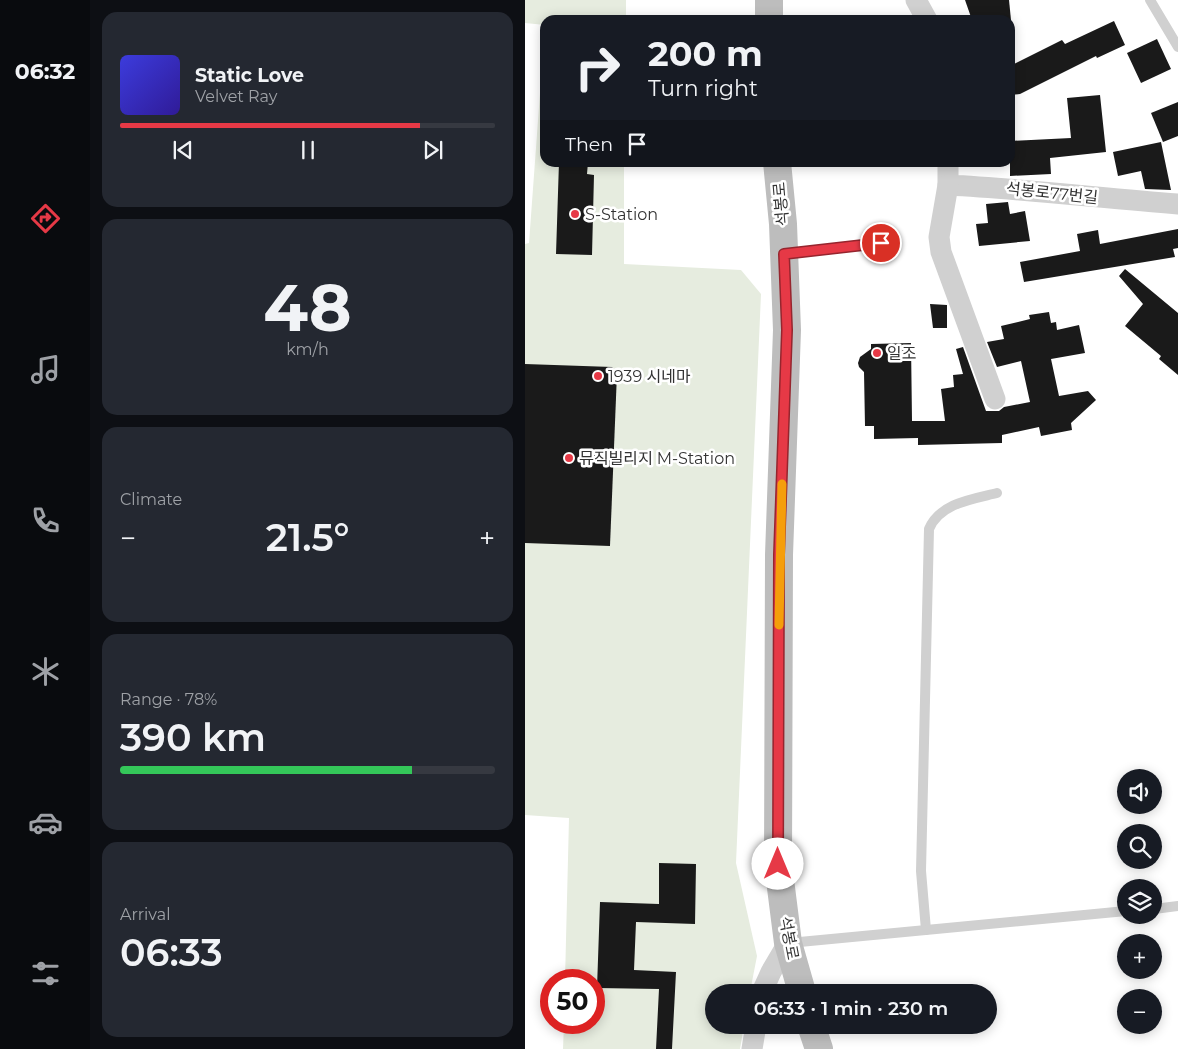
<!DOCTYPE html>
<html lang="en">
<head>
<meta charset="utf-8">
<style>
  body { margin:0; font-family:Montserrat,"Noto Sans KR",sans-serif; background:#242831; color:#f1f3f6; height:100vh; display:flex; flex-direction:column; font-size:19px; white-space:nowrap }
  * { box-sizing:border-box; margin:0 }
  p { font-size:16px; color:#9ea1a6 }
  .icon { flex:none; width:28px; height:28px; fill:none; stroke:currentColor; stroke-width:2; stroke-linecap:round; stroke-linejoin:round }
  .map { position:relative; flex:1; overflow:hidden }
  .side { display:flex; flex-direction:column; gap:12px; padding:12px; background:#0d0f14; width:435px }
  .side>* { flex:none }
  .top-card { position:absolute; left:15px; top:15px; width:475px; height:152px; border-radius:15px; box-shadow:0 2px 12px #0003; background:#171b24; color:#f1f3f6; overflow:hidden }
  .fabs { position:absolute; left:592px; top:769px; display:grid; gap:10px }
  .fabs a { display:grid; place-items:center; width:45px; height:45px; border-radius:50%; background:#171b24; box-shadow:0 2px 12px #0003; font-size:25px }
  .speed { position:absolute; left:15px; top:969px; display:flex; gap:10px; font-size:25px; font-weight:700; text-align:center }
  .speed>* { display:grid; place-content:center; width:65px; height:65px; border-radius:50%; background:#171b24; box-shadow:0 2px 12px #0003; line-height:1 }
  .speed .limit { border:8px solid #d22; background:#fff; color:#111 }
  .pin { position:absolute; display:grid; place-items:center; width:42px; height:42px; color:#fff; margin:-21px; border:2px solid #fff; border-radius:50%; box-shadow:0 1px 5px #0007 }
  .me { position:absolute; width:55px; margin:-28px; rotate:0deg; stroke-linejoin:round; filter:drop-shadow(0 0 4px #0008) }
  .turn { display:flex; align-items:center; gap:18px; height:105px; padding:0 25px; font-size:22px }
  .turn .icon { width:65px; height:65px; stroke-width:2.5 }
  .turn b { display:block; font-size:35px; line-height:42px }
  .then { display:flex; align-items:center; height:48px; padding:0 25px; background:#0003; gap:10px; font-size:19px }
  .big { font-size:38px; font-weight:600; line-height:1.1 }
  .side .tile { flex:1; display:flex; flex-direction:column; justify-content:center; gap:8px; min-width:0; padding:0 18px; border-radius:15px; background:#242831 }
  .side .dial { align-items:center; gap:0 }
  .dial b { font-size:65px; line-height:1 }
  .song { display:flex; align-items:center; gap:15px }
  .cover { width:60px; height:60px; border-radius:8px; background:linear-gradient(135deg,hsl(240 70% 55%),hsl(250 70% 35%)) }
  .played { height:5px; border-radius:2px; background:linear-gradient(90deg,#e63946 80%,#363941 80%) }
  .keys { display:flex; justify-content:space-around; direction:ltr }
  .heat { display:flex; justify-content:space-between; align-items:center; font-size:28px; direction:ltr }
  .charge { height:8px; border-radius:4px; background:linear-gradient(90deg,#34c759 78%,#363941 0) }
  .trip { position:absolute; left:180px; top:984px; width:292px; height:50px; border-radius:25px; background:#171b24; box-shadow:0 2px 12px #0003; font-weight:600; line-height:50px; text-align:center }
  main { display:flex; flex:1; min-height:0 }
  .tab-bar { display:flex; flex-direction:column; width:90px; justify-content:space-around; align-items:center; background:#090b0e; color:#9ea1a6 }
  .tab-bar .icon { width:35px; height:35px }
  .tab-bar .current { color:#e63946 }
  .tab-bar b { font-size:22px; color:#f1f3f6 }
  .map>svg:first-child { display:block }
  .green { fill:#e6ecdf }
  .building { fill:#1a1a1a }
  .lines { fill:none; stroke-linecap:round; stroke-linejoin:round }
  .lane { stroke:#d0d0d0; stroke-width:10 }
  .street { stroke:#d0d0d0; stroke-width:21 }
  .secondary { stroke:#bdbdbd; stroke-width:28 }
  .route-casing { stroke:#96252e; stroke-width:12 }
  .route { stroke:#e63946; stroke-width:9 }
  .slow { stroke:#f59e0b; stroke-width:9 }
  .poi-dot { fill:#e63946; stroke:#fff; stroke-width:2 }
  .labels { text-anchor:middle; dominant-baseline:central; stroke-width:5; stroke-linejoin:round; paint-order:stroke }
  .street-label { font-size:16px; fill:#333; stroke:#fff }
  .poi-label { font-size:16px; fill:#333; stroke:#fff; text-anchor:start }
</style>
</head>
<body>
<main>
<nav class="tab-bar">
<b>06:32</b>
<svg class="icon current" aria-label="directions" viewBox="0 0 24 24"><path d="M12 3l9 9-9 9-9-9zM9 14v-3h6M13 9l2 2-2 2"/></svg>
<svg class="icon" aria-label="music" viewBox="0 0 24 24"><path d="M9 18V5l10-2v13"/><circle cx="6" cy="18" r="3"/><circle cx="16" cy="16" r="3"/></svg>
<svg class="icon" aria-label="phone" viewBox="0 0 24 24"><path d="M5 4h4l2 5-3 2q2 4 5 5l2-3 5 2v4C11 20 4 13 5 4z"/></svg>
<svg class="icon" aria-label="climate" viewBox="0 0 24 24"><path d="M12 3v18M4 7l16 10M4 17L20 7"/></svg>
<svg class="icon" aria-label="car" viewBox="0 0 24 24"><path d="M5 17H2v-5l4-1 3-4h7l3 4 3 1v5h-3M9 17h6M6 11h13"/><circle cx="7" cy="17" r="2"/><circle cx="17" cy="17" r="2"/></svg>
<svg class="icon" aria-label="filters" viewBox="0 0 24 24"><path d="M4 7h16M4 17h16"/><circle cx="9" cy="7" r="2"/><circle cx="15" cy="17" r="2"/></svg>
</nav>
<section class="side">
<div class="tile">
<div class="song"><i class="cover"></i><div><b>Static Love</b><p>Velvet Ray</p></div></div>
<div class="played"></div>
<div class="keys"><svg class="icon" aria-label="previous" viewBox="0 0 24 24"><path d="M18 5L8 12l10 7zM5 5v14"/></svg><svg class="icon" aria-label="pause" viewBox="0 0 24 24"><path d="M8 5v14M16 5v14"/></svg><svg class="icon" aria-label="next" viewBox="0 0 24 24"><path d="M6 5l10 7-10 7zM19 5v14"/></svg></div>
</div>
<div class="tile dial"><b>48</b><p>km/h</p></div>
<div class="tile"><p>Climate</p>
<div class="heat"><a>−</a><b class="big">21.5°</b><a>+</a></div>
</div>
<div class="tile"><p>Range · 78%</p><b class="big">390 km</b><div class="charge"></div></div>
<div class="tile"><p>Arrival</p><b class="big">06:33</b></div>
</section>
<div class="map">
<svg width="653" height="1049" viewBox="0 0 653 1049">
  <rect width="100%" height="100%" fill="#fff"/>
  <!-- green -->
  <path class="green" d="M0,0h101v20h-81v142l79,1v101l117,6 20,24 -25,569 21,93 -7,36h-36v33h30l-4,24h-177l1,-26 30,-1v-42h-29l4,-162 -44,-3v-571l4,-1 16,-218 -20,-2z"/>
  <!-- building -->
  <g class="building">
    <path d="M440,0h44l2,20h-39z"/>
    <path d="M589,21l11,24 -28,13 -1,-2 -76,38 -10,1v-29l52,-26 3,4z"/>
    <path d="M632,39l14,30 -30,14 -14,-30z"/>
    <path d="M575,95l6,57 -56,6 1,16 -41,2v-35l61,-3 -4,-40z"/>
    <path d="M653,102v34l-15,6 -12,-29z"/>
    <path d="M636,142l10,48 -26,-1 -4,-18 -23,5 -5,-24z"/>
    <path d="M34,162h29l-1,12 7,1 -2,80 -36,-1z"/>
    <path d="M483,202l2,12 15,-3 5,30 -51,5 -3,-22 12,-1 -2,-19z"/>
    <path d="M653,229v19l-5,1 2,8 -151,25 -4,-20 60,-11 -3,-17 21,-4 2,14z"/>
    <path d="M600,269l53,44v62l-19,-16 2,-3 -36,-30 18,-22 -24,-28z"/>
    <path d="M405,304l17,1v23h-14z"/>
    <path d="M524,312l2,11 5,-1 1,8 22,-5 6,28 -34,6 8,37 29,-5 8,9 -25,23 1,7 -31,6 -2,-9 -37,8v8l-84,2v-7l-44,1v-13h-9l-1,-54 -5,-5 -1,-4 2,-6 11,-8v-5l40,-1 1,78h33l-4,-32 13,-2 -1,-12 10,-1 -7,-25 7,-2 23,64h13l5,-4 26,-5 -9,-41 -24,6 -10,-25 17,-3 -3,-13 29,-7 -1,-4z"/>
    <path d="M0,364l87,3 5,6 -7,173 -85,-3z"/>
    <path d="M134,863l37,1 -1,60 -59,-2 -2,48 42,2 -4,77h-16l3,-60 -62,-1 3,-86 59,2z"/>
  </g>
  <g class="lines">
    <!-- lane -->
    <g class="lane">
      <path d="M625,0l28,47"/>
      <path d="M260,254l96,-11"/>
      <path d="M629,909l24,-3"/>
      <path d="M401,930l-5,-59 8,-342c11,-26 44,-30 68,-36"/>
      <path d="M264,943l337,-32"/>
    </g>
    <!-- street -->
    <g class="street">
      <path d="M391,0l11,20"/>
      <path d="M423,162v23c77,4 153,13 230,19"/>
      <path d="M423,185l-9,52 2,15 54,147"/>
      <path d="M237,992l9,-20 17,-29"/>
      <path d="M227,1049l4,-24"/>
    </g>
    <!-- secondary -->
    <g class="secondary">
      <path d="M244,0v20"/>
      <path d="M252,162l6,62 4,106 -8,225 -1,309 10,79 14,49"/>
      <path d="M286,1025l8,24"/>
    </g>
  </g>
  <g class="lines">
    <defs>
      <path id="route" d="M253,864l1,-309 8,-225 -3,-76 97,-11"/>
    </defs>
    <!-- route casing -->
    <use href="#route" class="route-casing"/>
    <!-- route -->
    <use href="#route" class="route"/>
    <!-- slow -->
    <path class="slow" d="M254,625l3,-141"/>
  </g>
  <!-- markers -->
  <g class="poi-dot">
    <circle cx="50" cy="214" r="5"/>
    <circle cx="352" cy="353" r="5"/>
    <circle cx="73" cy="376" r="5"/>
    <circle cx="44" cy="458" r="5"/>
  </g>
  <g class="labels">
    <!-- street labels -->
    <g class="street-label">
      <text transform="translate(527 193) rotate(6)">석봉로77번길</text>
      <text transform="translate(256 204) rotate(-95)">석봉로</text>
      <text transform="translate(264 938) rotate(79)">석봉로</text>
    </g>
    <!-- poi labels -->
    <g class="poi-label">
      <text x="60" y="214">S-Station</text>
      <text x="362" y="353">일조</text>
      <text x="83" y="376">1939 시네마</text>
      <text x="54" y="458">뮤직빌리지 M-Station</text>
    </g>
  </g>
</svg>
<div class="fabs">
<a><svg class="icon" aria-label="sound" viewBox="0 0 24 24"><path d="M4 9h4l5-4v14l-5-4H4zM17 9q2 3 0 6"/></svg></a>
<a><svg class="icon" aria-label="search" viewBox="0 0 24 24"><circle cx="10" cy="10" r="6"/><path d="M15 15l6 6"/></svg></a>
<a><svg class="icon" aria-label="layers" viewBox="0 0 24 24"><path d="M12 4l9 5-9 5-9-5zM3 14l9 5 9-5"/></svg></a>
<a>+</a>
<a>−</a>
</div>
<div class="speed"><div class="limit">50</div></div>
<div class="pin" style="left:356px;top:243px;background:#d93025"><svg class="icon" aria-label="arrive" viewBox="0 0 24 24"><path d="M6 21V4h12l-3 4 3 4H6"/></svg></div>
<svg class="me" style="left:253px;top:864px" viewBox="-20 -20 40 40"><circle r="19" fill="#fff"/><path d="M0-13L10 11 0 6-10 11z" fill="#e63946"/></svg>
<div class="trip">06:33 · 1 min · 230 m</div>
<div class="top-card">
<div class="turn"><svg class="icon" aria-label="right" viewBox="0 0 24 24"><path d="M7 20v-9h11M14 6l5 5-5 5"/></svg><div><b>200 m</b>Turn right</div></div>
<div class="then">Then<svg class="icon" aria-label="arrive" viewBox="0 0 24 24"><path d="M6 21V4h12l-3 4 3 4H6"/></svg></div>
</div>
</div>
</main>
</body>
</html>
